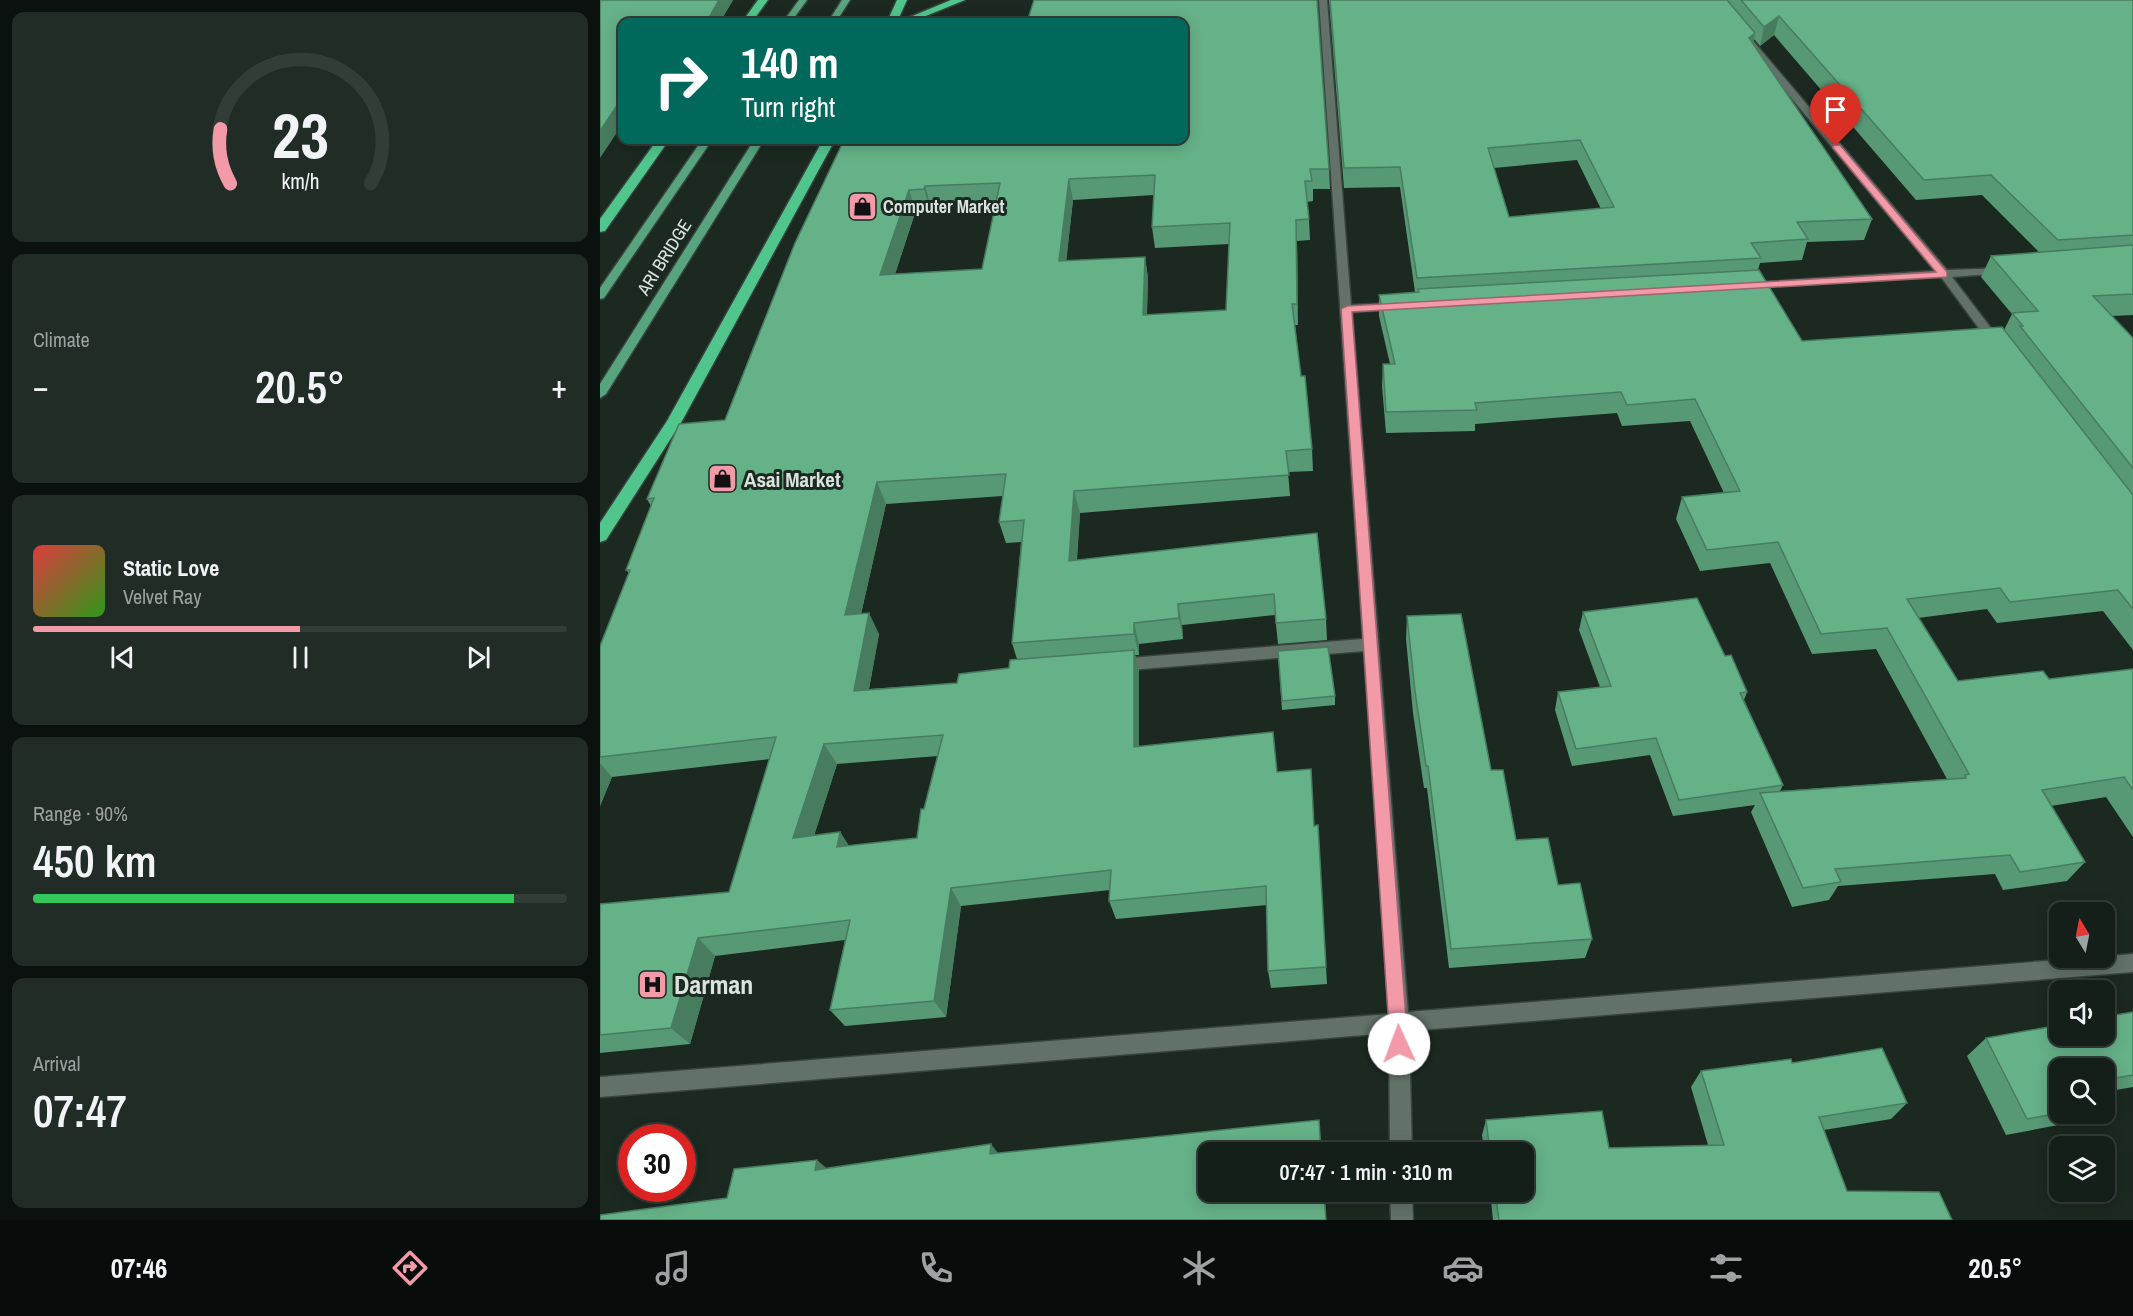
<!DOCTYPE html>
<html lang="en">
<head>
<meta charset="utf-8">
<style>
  body { margin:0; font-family:"Archivo Narrow",sans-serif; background:#212c26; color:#f1f3f6; height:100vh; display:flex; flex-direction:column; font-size:22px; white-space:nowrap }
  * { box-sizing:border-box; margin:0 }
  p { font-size:20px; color:#9da2a2 }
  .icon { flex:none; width:33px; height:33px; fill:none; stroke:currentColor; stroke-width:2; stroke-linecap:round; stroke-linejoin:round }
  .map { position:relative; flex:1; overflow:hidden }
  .side { display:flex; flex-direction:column; gap:12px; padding:12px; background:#0b110e; width:600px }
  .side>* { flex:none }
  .guide { position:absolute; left:18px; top:18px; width:570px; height:126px; border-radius:12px; box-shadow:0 3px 15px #0003,0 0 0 2px #333d38; background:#00695c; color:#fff; overflow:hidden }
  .needle { width:39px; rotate:350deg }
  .fabs { position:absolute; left:1449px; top:902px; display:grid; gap:12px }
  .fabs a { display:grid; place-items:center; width:66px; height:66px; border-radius:12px; background:#141f19; box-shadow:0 3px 15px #0003,0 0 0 2px #333d38; font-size:30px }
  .speed { position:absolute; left:18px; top:1124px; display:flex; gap:12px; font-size:30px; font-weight:700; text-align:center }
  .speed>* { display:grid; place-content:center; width:78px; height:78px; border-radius:50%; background:#141f19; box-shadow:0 3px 15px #0003,0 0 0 2px #333d38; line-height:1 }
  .speed .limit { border:9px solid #d22; background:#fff; color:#111 }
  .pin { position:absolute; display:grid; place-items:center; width:51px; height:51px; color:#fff; margin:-62px -26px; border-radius:50% 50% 50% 0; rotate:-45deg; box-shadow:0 0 6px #0007 }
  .pin .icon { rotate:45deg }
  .me { position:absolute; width:66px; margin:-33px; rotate:358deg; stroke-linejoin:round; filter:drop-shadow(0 0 4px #0008) }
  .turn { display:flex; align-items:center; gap:21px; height:126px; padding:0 24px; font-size:27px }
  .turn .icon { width:78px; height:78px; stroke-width:2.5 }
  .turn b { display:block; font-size:42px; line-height:51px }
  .big { font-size:45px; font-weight:600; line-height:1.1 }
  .side .tile { flex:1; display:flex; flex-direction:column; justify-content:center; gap:9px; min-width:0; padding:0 21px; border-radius:12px; background:#212c26 }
  .side .dial { align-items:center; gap:0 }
  .dial svg { height:156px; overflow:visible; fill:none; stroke:#333d38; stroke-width:7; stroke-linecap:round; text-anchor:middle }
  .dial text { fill:#f1f3f6; stroke:none }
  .song { display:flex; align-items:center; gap:18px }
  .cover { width:72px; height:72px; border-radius:9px; background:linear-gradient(135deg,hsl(0 70% 55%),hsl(110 70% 35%)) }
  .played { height:6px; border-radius:3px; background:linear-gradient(90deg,#f39aa8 50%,#333d38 50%) }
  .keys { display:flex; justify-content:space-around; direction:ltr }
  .heat { display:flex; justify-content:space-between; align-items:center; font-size:33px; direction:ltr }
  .charge { height:9px; border-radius:4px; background:linear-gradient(90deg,#34c759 90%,#333d38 0) }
  .trip { position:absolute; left:598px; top:1142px; width:336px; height:60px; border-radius:12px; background:#141f19; box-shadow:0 3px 15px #0003,0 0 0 2px #333d38; font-weight:600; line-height:60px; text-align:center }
  .tab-bar { display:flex; height:96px; justify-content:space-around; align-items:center; background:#080c0a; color:#9da2a2 }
  .tab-bar .icon { width:42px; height:42px }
  .tab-bar .active { color:#f39aa8 }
  .tab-bar b { font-size:27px; color:#f1f3f6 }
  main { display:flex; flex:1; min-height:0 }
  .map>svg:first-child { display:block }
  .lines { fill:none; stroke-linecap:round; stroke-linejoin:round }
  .minor-casing { stroke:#38433d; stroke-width:3 }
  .major-casing { stroke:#38433d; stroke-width:3 }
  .highway-casing { stroke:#38433d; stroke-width:3 }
  .minor { fill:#627269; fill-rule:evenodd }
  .major { fill:#57a47e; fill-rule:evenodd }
  .highway { fill:#50c58c; fill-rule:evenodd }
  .wall { fill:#579875; fill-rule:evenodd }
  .shaded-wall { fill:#477c5f }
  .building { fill:#65b188; stroke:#477c5f; stroke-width:1.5; fill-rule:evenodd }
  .route { fill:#f39aa8; stroke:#9e646d; stroke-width:1.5 }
  .labels { text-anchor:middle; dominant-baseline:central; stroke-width:6; stroke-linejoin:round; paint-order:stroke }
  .far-poi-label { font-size:18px; font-weight:bold; fill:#dae3dd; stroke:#1b2921; text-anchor:start }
  .far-street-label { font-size:18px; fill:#dae3dd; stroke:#1b2921 }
  .poi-label { font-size:21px; font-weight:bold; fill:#dae3dd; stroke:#1b2921; text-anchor:start }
  .near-poi-label { font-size:26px; font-weight:bold; fill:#dae3dd; stroke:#1b2921; text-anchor:start }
</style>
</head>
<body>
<main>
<section class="side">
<div class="tile dial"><svg viewBox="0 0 100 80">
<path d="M14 69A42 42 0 1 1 86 69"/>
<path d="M14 69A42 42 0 0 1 9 41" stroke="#f39aa8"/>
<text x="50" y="56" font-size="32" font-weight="700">23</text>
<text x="50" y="72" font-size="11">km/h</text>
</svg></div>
<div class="tile"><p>Climate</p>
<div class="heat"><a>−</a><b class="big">20.5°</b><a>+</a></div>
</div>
<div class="tile">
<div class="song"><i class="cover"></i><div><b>Static Love</b><p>Velvet Ray</p></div></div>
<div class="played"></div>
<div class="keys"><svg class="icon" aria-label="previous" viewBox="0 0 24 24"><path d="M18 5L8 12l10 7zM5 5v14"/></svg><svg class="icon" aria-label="pause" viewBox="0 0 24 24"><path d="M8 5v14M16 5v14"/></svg><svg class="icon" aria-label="next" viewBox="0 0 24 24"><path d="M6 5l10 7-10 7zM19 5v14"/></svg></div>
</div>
<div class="tile"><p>Range · 90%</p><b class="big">450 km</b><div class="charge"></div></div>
<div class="tile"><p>Arrival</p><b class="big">07:47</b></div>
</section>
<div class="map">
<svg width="1533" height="1220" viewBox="0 0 1533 1220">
  <rect width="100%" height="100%" fill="#1b2921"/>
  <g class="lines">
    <defs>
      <g id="minor">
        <path d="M719,0h8l24,305 47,-2 6,3 -6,3 -46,3 56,700 725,-58v18l-724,59 3,121h-22l-1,-119 -789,64v-20l789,-63 -25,-363 -247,20 -6,-2 -2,-4 2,-4 6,-2 246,-20z"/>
        <path d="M1148,42h6l193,228 60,-2v4l-4,1 -51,4 48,63v6h-8l-51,-69 -197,11v-4l4,-1 187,-12 -187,-225z"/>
        <path d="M790,1191h22l1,29h-22z"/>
      </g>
      <g id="major">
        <path d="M199,0h8l-16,22h-8z"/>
        <path d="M242,0h8l-14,22h-8z"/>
        <path d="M102,140h10l-108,158 -4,1v-11z"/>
        <path d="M154,140h10l-158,254 -6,4v-14z"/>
      </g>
      <g id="highway">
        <path d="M158,0h10l-16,22h-10z"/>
        <path d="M297,0h10l-10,22h-10z"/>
        <path d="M351,0h14l-54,22h-13z"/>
        <path d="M57,140h12l-64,91 -5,1v-13z"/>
        <path d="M223,140h12l-153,281 -76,119 -6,2v-19l67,-102z"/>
      </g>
    </defs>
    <!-- minor casing -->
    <use href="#minor" class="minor-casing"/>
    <!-- major casing -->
    <use href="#major" class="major-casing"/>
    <!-- highway casing -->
    <use href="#highway" class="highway-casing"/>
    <!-- minor -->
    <use href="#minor" class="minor"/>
    <!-- major -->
    <use href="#major" class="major"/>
    <!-- highway -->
    <use href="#highway" class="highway"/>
  </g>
  <!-- wall -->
  <g class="wall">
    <path d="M0,0h133l-13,22h-98z"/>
    <path d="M729,0h804v315l-21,1 21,22v312l-30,-39 -106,12 -10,-14 -69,9 40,63 91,-2 84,-10v168l-27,-40 -55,9 34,56 -18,19 -64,9 -8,-16 -157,12 -9,14 -37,7 -41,-95 4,-7 -82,11 -23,-61 -78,11 -17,-56 3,-18 42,-5 -21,-57 4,-18 142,44 22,36 -3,8 39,85 -3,6 167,-12 -71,-130 -64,5 -42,-91 -70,8 -24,-52 6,-22 42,-4 -34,-72 -68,5 -5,-13 -142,11v7l-89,2 -4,-47 1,-22h7l-11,-48v-21l36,-3 -15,-105 -56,1zM1174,35l142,165 66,-5 57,57 -48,4 -10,21 31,37 -8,16 -202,11 -44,-71 2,-7 42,-3 5,-18 57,-2 8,-21 -119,-175 1,-5 6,7zM977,160l24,49 -92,8 -15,-49z"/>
    <path d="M244,140l485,29 1,20h-17v12l-6,1 2,17 1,21 -13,1 1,84h-3l6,51 11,73 1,22 -25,1 2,24 -210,17 -3,47 240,-27 9,86 1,21 -49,4 -3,-29 -93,10 1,14 -44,5v11h-4l4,16v76l138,25 37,54 4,-1 9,159 -56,4 -3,-17 -1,-66 -151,14 -7,-18 1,-11 -149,16 -15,111 -101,9 -15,-16 15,-70 -130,16 -25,88 -90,9v-149l129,-12 41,-133 -158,18 -12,29v-160l29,-73 -3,-3 25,-64 -4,-7 78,-79zM554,195l-2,32 3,21 74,-4 -3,66 -79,5 1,-37 -3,-21 -79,4 7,-61zM396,203l-14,66 -87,5 21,-64h14l1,-3zM403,496l-4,26 7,21 15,-1 -9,101 5,16 -8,9 -52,15 -88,6 10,-55 -18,-20 25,-110zM338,756l-21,82 -68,8 -9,-14 -26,4 23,-72z"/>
    <path d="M807,616l84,154 25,70 42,45 34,54 -7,19 -136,10 -22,-180h-3l-11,-75 -7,-74z"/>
    <path d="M678,651l57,45v9l-53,5z"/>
    <path d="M1533,1012v75l-29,5v-24l-44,45h31l-12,8 -73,14 -39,-79 19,-18z"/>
    <path d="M1192,1063l115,40 -16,16 -67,11 23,61 105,29h-459l-3,-29h34v-39h-40l-2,-17 4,-15 123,28 99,-3 -17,-58 10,-16z"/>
  </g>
  <!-- shaded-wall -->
  <g class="shaded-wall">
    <path d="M119,0h14l-13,22h-13v-1z"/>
    <path d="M1179,16l-5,19 -14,11 4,-19z"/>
    <path d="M1155,33l-4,19 -2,-14z"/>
    <path d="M22,98v27l-22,33v-27z"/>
    <path d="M469,179l4,21 -9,82 -5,-21z"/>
    <path d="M325,186l6,21 -1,3 -6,-21z"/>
    <path d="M309,190l7,20 -28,86 -8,-21z"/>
    <path d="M696,220l1,21 1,84 -1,-21z"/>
    <path d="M545,257l3,21 -2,59 -3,-22z"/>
    <path d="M277,482l9,22 -30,132 -11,-21z"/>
    <path d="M474,491l6,22 -5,69 -6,-21z"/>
    <path d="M578,604l4,21 1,14 -4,-21z"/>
    <path d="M269,613l10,21 -14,77 -11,-20z"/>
    <path d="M534,623l5,21v11l-5,-21z"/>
    <path d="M534,650l5,21v96l-5,-20z"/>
    <path d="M224,744l13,20 -30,93 -14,-19z"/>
    <path d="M0,763l12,14 -12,29z"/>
    <path d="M240,832l13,20 -16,-5z"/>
    <path d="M351,888l10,18 -15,111 -12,-16z"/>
    <path d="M98,938l17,18 -25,88 -19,-16z"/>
    <path d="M391,1144l14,18 -15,-8z"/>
    <path d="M217,1160l21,18 -23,-8z"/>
  </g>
  <!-- building -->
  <g class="building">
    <path d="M0,0h119l-12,21 -16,-1 -2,2h-67v76l-22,33z"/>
    <path d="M434,0h283l12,169h-19l2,12h-7l4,38 -13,1 1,84h-5l9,72h4l7,73 -26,2 3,24 -215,16 -5,70 248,-28 9,86 -50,4 -2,-29 -96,10 1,14 -45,5v11l-122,9 12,-123 -25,2 7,-48 -129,8 -32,133 24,-2 -15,78 103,-8 2,-9 50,-6 1,-8 124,-10v97l139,-15 4,40 34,-3 3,57 4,-1 8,142 -58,4 -2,-85 -157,15 2,-31 -160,18 -17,113 -104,9 20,-90 -152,18 -27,90 -71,7v-131l129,-12 47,-155 -176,20v-111l30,-76h-4l28,-72 -7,1 32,-75 46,-4 70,-177 49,-103h340v-118h-157zM555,175l-3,52 78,-4 -4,87 -83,5 2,-58 -86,4 10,-82zM400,183l-18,86 -102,6 29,-85 15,-1 1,-3zM343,735l-19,74h-3l-4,29 -80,9 3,-15 -47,6 31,-94z"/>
    <path d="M730,0h397l28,33 -6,5 123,181 -75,3 11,17 -57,4 10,15 -344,20 -17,-111 -56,1zM980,140l34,67 -105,10 -21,-69z"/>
    <path d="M1141,0h392v235l-75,5 -67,-65 -67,5 -145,-164 -15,11z"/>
    <path d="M1533,245v49l-40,2 40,42v130l-113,-142h3l-11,-13 26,-2 -47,-55z"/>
    <path d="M1159,270l43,71 200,-14 131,168v114l-15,-19 -108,12 -10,-14 -93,11 51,82 85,-10 6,8 84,-10v121l-9,-13 -82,13 43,72 -65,10 -10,-17 -175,14 6,13 -38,6 -43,-95 206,-15 -1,-3 4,-1 -82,-146 -66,6 -43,-92 -71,8 -25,-53 58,-6 -45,-92 -68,6 -6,-13 -146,11 2,7 -91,2 -3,-48h12l-16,-69 40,-3 -1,-3z"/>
    <path d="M1097,598l28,58 6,-1 16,37 -7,1 43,92 -104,15 -23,-62 -80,11 -18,-57 53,-6 -28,-74z"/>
    <path d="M861,614l30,156h12l13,70 32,-2 10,47 22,-2 12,56 -141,10 -23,-183h-2l-11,-75 -8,-75z"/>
    <path d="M728,647l7,49 -53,5 -4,-50z"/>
    <path d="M1533,1012v63l-29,5v-12h-44v45l-33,6 -41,-81 74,-13v10h44v-18z"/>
    <path d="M1282,1048l25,55 -88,14 28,74 92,1 13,28h-453l-4,-29h29v-39h-34l-4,-32 116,-9 7,37 115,-3 -23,-74 90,-12 1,4z"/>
    <path d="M719,1120l2,32h-112v39h115l2,29h-726v-5l127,-17 7,-29 83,-9 -2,10 176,-26 -1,10z"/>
  </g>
  <!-- route -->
  <path class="route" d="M1233,145h7l107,127v5l-595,35 56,732 -3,6 -6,3 -6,-3 -3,-6 -49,-735 6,-3 589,-34 -103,-124z"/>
  <!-- icons -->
  <defs>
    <symbol id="shop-square" viewBox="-11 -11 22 22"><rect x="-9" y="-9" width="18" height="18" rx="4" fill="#f39aa8" stroke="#1b2921"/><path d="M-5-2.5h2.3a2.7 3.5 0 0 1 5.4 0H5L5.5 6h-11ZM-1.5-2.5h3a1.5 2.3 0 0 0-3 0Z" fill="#111"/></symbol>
    <symbol id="hospital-square" viewBox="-11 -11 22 22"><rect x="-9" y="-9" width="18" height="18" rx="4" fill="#f39aa8" stroke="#1b2921"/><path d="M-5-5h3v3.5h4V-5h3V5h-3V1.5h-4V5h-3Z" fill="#111"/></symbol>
  </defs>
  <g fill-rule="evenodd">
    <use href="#shop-square" x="246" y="190" width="33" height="33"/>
    <use href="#shop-square" x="106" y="462" width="33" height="33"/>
    <use href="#hospital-square" x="36" y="968" width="33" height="33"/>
  </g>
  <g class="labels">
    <!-- far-poi labels -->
    <g class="far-poi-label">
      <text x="283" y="206">Computer Market</text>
    </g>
    <!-- far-street labels -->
    <g class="far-street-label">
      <text transform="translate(64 257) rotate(-58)">ARI BRIDGE</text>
    </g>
    <!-- poi labels -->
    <g class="poi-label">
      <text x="144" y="479">Asai Market</text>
    </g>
    <!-- near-poi labels -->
    <g class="near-poi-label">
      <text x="74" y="984">Darman</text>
    </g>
  </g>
</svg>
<div class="fabs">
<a><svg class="needle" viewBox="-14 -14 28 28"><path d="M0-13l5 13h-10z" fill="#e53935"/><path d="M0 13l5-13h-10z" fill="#9da2a2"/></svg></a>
<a><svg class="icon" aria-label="sound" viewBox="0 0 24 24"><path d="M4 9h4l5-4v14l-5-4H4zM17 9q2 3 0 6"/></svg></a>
<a><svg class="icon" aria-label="search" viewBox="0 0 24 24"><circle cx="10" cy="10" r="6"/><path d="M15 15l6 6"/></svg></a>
<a><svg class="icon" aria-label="layers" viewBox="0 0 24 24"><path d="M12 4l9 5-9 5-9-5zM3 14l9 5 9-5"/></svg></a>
</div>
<div class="speed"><div class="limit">30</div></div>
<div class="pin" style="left:1236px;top:146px;background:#d93025"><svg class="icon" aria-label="arrive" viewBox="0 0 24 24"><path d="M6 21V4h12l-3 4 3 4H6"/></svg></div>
<svg class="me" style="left:799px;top:1044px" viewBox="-20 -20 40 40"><circle r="19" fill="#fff"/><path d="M0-13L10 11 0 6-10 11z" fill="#f39aa8"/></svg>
<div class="trip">07:47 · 1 min · 310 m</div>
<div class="guide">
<div class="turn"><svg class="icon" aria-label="right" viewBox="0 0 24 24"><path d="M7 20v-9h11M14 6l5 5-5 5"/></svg><div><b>140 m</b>Turn right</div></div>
</div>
</div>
</main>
<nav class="tab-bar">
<b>07:46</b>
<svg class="icon active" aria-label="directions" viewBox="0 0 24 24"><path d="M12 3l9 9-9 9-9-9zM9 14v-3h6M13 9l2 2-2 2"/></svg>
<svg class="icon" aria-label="music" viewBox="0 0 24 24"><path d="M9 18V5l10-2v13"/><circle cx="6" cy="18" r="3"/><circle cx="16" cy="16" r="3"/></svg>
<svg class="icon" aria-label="phone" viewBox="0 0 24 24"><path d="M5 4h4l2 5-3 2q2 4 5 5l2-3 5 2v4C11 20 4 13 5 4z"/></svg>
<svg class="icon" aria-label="climate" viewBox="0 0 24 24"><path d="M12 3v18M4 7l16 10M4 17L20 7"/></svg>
<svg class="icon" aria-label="car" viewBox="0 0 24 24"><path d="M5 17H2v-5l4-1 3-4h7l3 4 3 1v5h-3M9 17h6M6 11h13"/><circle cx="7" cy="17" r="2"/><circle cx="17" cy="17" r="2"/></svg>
<svg class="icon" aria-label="filters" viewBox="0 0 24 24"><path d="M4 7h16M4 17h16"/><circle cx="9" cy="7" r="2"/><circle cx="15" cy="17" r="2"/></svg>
<b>20.5°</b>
</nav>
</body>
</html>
